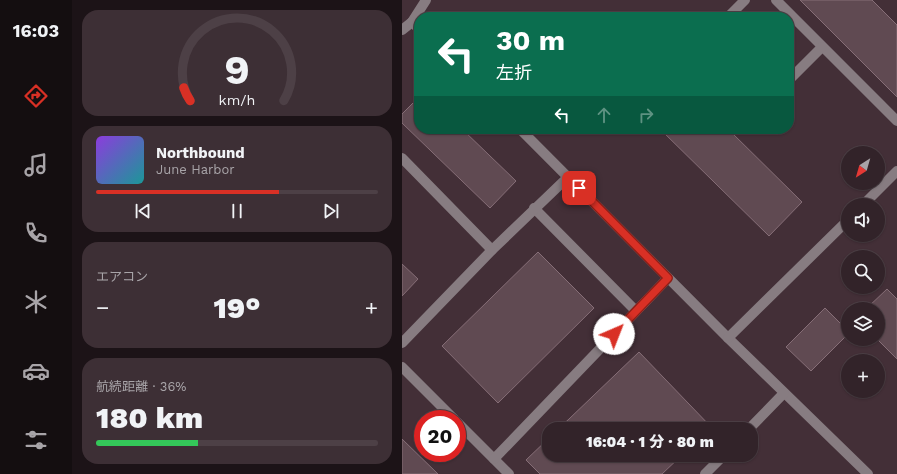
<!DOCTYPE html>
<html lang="ja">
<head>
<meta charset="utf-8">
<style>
  body { margin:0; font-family:"Work Sans","Noto Sans JP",sans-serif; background:#3d2f35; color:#f1f3f6; height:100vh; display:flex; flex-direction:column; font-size:15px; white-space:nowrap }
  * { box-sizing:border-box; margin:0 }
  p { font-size:13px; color:#a8a4a8 }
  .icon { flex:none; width:22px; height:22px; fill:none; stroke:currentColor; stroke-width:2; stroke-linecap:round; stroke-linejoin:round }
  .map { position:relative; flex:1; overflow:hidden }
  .side { display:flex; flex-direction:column; gap:10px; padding:10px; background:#1c1317; width:330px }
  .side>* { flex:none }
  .guide { position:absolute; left:12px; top:12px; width:380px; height:122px; border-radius:16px; box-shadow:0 1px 3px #0004,0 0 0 1px #4d4046; background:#0b6e4f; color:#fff; overflow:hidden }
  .needle { width:26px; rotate:217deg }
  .buttons { position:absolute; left:439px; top:146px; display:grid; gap:8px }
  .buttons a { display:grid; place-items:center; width:44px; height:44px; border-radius:50%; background:#322329; box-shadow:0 1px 3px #0004,0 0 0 1px #4d4046; font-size:20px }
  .speed { position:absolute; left:12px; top:410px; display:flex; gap:8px; font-size:20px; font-weight:700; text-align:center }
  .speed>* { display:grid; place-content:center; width:52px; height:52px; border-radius:50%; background:#322329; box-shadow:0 1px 3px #0004,0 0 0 1px #4d4046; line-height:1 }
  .speed .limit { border:6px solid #d22; background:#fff; color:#111 }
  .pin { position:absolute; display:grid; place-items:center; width:34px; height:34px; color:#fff; margin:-17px; border-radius:8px; box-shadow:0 2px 6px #0006 }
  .me { position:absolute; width:44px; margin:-22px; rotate:44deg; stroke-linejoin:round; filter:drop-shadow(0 0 3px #0008) }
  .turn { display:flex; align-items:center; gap:14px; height:84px; padding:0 16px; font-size:18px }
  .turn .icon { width:52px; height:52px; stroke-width:2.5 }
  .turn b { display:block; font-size:28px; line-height:34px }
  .lanes { display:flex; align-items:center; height:38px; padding:0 16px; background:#0003; justify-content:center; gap:20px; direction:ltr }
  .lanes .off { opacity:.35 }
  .big { font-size:30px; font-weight:800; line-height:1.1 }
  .side .card { flex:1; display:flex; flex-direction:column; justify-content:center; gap:6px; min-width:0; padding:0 14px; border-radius:16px; background:#3d2f35 }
  .side .dial { align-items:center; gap:0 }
  .dial svg { height:104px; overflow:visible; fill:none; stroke:#4d4046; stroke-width:7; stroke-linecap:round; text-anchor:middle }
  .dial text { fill:#f1f3f6; stroke:none }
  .song { display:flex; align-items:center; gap:12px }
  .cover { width:48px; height:48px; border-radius:6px; background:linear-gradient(135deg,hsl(270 70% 55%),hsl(180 70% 35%)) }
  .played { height:4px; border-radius:2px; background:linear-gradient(90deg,#d93025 65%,#4d4046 65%) }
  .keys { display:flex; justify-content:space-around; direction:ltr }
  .heat { display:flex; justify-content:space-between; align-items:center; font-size:22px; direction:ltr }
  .charge { height:6px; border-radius:3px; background:linear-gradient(90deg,#34c759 36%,#4d4046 0) }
  .trip { position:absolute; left:140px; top:422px; width:216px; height:40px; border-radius:16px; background:#322329; box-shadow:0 1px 3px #0004,0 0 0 1px #4d4046; font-weight:800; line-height:40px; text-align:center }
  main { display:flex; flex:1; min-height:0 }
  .tab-bar { display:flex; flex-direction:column; width:72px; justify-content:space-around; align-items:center; background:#140e10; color:#a8a4a8 }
  .tab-bar .icon { width:28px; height:28px }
  .tab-bar .current { color:#d93025 }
  .tab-bar b { font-size:18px; color:#f1f3f6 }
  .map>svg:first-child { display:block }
  .building { fill:#604a52; stroke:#866e77 }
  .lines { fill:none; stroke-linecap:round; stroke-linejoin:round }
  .minor { stroke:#877c81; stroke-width:10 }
  .route-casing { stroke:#8d1f18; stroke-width:10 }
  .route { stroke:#d93025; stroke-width:7 }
</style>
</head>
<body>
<main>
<nav class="tab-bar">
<b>16:03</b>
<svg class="icon current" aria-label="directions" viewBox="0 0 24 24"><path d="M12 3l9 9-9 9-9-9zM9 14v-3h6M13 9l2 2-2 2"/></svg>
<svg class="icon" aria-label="music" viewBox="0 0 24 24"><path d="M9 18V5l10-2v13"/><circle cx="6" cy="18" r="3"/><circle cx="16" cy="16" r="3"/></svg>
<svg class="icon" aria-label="phone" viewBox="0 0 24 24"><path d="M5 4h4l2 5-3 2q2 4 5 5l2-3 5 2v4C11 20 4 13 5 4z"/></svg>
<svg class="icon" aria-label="climate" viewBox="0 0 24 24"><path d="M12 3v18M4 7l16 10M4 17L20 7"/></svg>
<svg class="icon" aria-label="car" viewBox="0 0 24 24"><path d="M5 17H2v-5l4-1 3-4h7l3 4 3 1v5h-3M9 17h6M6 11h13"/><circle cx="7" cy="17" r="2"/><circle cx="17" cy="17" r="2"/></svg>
<svg class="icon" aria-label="filters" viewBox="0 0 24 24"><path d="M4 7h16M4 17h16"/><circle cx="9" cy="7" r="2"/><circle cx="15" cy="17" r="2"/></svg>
</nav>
<section class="side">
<div class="card dial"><svg viewBox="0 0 100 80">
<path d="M14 69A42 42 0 1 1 86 69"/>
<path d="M14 69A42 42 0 0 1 9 59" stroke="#d93025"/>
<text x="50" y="56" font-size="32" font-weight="700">9</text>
<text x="50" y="72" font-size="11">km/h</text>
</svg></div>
<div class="card">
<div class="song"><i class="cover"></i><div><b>Northbound</b><p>June Harbor</p></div></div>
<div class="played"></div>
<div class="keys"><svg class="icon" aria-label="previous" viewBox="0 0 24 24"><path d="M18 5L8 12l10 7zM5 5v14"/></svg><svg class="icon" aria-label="pause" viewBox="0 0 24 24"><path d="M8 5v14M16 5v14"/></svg><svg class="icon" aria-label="next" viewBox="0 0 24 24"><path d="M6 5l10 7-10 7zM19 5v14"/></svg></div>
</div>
<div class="card"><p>エアコン</p>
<div class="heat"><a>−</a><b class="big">19°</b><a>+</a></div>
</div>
<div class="card"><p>航続距離 · 36%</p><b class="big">180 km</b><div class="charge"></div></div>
</section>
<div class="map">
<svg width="495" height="474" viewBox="0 0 495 474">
  <rect width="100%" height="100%" fill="#432f37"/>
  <!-- building -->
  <g class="building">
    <path d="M398,0h72l25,25v72z"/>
    <path d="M17,97v32h43l54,52 -26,27 -88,-85v-9z"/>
    <path d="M258,129h68l74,73 -33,34z"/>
    <path d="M136,252l56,56 -96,95 -56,-57z"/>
    <path d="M0,264l16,15 -16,17z"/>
    <path d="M485,289l10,10v60l-19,-19v-31h-12z"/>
    <path d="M423,308l23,23v3l-37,37 -25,-24z"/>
    <path d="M237,352l74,77h-155l11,-10z"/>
    <path d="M147,438v17h133l-20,19h-122l-14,-14z"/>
    <path d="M0,439l36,35h-36z"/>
  </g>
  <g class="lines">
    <!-- minor -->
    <g class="minor">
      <path d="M374,0l121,121"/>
      <path d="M326,17l17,-17"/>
      <path d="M10,22l14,-22"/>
      <path d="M0,30l10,-8 7,7"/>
      <path d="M387,80l33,-33"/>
      <path d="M118,129l208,209 140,136"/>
      <path d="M0,158l90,92"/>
      <path d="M461,205l34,-34"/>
      <path d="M132,208l102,103"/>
      <path d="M326,338l120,-118"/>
      <path d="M0,343l90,-93 76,-73"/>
      <path d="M0,367l52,52"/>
      <path d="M55,422l52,52"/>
      <path d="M347,429l35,-36"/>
      <path d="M92,459l174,-181"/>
      <path d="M303,474l19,-19"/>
    </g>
  </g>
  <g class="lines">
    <defs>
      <path id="route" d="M177,188l89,90 -54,56"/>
    </defs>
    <!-- route casing -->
    <use href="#route" class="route-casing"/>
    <!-- route -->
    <use href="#route" class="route"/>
  </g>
</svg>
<div class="buttons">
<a><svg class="needle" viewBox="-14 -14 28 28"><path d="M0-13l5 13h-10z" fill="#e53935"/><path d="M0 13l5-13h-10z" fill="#a8a4a8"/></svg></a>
<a><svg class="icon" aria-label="sound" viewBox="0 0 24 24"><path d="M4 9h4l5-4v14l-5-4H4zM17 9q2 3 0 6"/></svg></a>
<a><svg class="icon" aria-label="search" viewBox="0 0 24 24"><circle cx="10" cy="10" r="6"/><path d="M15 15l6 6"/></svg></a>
<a><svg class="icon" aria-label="layers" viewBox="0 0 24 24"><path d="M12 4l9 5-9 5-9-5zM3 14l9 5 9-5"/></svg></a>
<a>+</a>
</div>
<div class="speed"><div class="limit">20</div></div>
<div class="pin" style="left:177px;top:188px;background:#d93025"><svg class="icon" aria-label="arrive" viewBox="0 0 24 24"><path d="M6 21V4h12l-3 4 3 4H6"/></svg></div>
<svg class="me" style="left:212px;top:334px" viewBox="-20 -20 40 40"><circle r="19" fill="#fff"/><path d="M0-13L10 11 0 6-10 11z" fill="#d93025"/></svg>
<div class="trip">16:04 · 1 分 · 80 m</div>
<div class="guide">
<div class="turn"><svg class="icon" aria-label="left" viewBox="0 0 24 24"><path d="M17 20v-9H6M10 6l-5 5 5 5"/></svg><div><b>30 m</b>左折</div></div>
<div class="lanes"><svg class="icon" aria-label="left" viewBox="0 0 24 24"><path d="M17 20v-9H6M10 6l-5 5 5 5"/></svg><svg class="icon off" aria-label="ahead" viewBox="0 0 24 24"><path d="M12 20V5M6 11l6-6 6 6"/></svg><svg class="icon off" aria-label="right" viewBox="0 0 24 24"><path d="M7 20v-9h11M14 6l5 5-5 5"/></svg></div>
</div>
</div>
</main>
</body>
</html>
